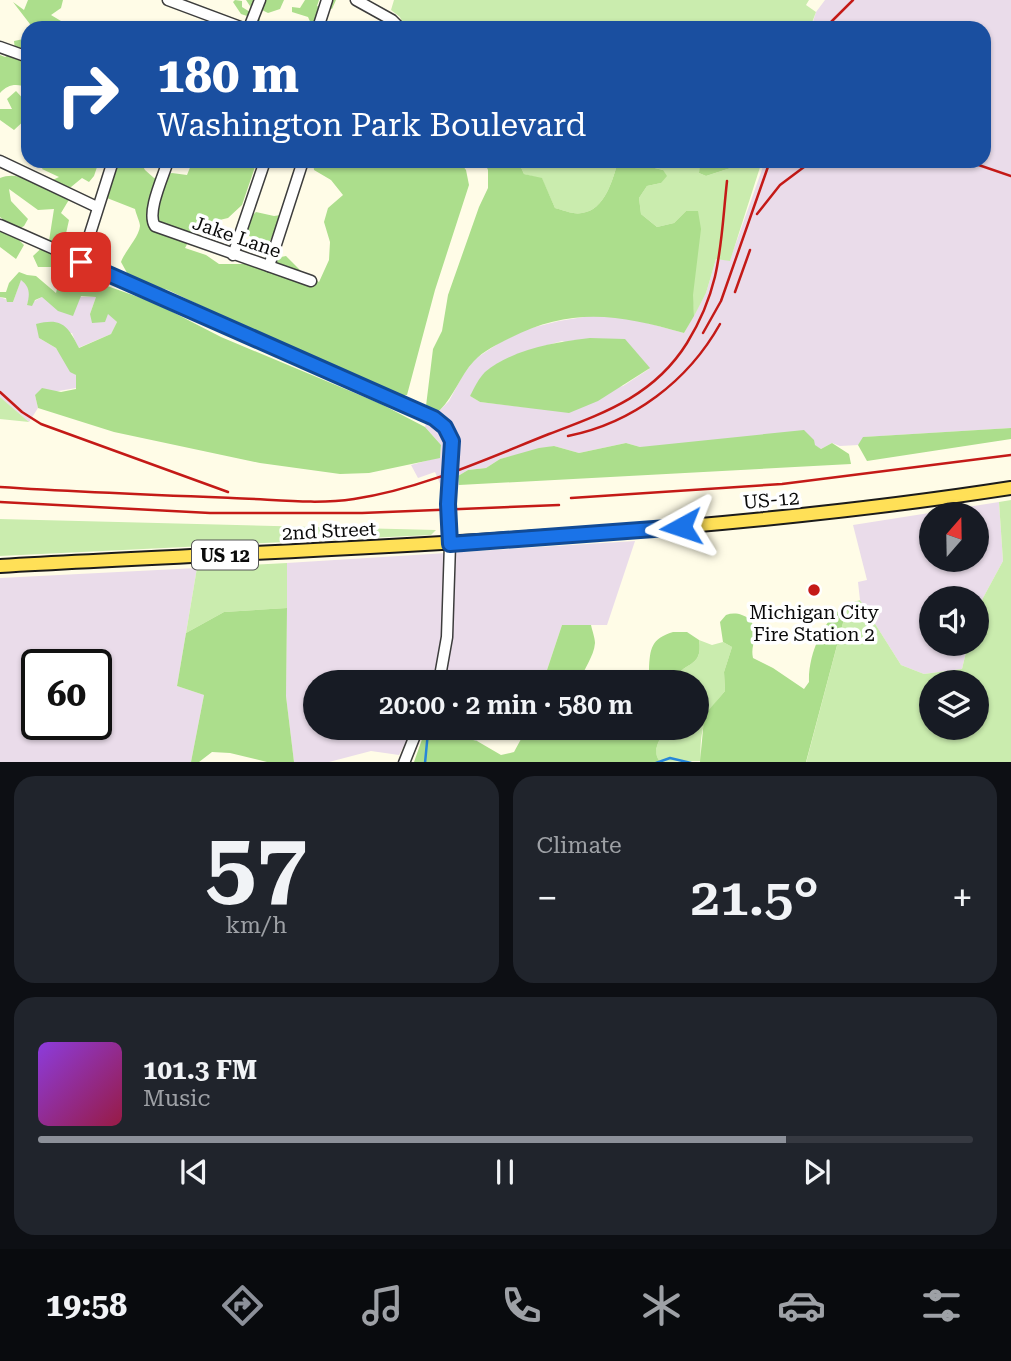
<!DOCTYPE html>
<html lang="en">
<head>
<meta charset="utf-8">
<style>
  body { margin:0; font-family:"Roboto Serif",serif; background:#20242c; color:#f1f3f6; height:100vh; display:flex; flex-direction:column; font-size:26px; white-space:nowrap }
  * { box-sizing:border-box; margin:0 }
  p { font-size:23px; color:#9ea1a6 }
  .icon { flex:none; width:38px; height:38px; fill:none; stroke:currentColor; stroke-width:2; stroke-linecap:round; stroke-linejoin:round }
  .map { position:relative; height:762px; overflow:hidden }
  .details { display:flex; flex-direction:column; gap:14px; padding:14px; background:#0d0f14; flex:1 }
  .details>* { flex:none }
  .banner { position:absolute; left:21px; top:21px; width:970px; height:147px; border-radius:21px; box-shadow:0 2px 5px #0004; background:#1a4fa0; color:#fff; overflow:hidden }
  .needle { width:46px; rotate:20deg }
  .tools { position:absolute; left:919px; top:502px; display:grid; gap:14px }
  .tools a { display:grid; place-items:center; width:70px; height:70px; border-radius:50%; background:#171b24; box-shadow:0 2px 5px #0004; font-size:35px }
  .speed { position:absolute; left:21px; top:649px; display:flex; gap:14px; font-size:35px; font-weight:700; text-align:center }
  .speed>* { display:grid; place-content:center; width:91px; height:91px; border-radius:50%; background:#171b24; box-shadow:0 2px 5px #0004; line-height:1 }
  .speed .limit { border:4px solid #111; border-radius:10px; background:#fff; color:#111 }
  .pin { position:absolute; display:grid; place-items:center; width:60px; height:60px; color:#fff; margin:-30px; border-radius:14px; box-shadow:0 4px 10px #0006 }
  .me { position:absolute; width:77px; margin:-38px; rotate:265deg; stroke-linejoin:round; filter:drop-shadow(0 0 5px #0008) }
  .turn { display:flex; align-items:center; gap:24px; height:147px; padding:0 21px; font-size:32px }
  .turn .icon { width:91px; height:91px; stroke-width:2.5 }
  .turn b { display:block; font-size:49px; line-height:60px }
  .big { font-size:52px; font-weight:600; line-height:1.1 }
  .details .widget { flex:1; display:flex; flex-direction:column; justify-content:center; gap:10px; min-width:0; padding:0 24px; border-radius:21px; background:#20242c }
  .details .dial { align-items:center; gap:0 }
  .dial b { font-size:91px; line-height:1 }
  .song { display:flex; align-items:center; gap:21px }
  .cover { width:84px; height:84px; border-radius:10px; background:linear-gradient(135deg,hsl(270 70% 55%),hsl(340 70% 35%)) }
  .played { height:7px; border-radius:4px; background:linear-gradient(90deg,#8c9099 80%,#363941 80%) }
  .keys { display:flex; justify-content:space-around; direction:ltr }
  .heat { display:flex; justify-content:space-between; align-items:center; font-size:38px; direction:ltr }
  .details .tiles { flex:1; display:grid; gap:14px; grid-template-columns:1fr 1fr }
  .widget:last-child { grid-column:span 2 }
  .trip { position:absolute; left:303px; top:670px; width:406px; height:70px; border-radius:35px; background:#171b24; box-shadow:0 2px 5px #0004; font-weight:600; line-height:70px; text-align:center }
  .dock { display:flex; height:112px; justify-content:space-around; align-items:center; background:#090b0e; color:#9ea1a6 }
  .dock .icon { width:49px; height:49px }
  .dock .on { color:#8c9099 }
  .dock b { font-size:32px; color:#f1f3f6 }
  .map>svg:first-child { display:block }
  .industrial { fill:#eadcea; fill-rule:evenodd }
  .green { fill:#caecae; fill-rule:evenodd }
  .forest { fill:#acde8c }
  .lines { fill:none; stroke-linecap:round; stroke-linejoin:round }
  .stream { stroke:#2787d9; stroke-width:2.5 }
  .minor-casing { stroke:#3d3d3d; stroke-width:13 }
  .major-casing { stroke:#1b1b1b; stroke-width:16 }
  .minor { stroke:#fff; stroke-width:10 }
  .major { stroke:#ffe057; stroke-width:12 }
  .rail { stroke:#c41a17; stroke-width:2.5 }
  .route-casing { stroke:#114b97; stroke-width:18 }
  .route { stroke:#1a73e8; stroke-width:12 }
  .poi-dot { fill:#c41a17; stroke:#fff; stroke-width:2.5 }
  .labels { text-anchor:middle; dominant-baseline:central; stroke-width:7; stroke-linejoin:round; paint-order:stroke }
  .shield { fill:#fff; stroke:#545454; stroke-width:2 }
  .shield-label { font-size:18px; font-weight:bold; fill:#0a0a0a }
  .street-label { font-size:19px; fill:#0a0a0a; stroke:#fff }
  .poi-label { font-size:19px; fill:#0a0a0a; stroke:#fff }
</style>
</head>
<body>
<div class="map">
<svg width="1011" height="763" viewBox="0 0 1011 763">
  <rect width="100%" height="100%" fill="#fffce7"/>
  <!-- industrial -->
  <g class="industrial">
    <path d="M825,0h186v428l-147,9 -6,8 -18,1 -8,-3 -11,6 -7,-4 -174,2 -14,-4 -47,10 -25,-7 -54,13 -14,9 -18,2 -10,6 1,9 -18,1 -6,-14 -17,6 -7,-13 29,-8 1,-12 -16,-18 4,-17h11l9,-9 14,-26 12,-16 24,-16 28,-14 32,-8 37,-6 33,3 55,15 22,-40 10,-34 14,1 35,-99h219v-133h-173l5,-16zM562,341l87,28 -26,17 -90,22 -53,-6 -10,-6 28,-33 29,-12z"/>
    <path d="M21,279l6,6 3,10 -3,10 15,-8h54l-6,17 18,-1 9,9 -6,12 -33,14 -6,-15 -33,5 17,10 20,27v13l-41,7 3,13 -9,14 -29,-25v-100l13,5z"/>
    <path d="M999,502l4,59 -20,37 -6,19 -1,-19h-45v46h37l-6,25 -38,5 -23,-9 -41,-65 -2,-18 9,-2 -14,-55zM931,514h45v46h-45z"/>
    <path d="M635,541l-28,84h-45l-19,57h-228v46h98l-14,27 -28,-4 -42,11h-35l-8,-66 1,-133z"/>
    <path d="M197,568l-20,118 27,9 -13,67 -191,1v-185zM37,665h59v59h-59z"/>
    <path d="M426,728h56l-5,13z"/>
  </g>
  <!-- green -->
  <g class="green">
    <path d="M394,0h415l-3,5 10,7 -6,16h-406l-4,-11 -9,-7z"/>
    <path d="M518,161h100c-5,18 -13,49 -36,52 -8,2 -19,-3 -27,-5l-13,-29 -18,-5z"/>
    <path d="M638,161h62l-1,12 7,3 46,-15h10l-32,100 -14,-2 -10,34 -12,23 -8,-105 -12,12 -17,4 -16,-13 -2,-16 8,-12 14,-3 2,-13 -21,-5z"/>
    <path d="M0,397l29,25 -29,-3z"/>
    <path d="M1011,500v262l-205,1 42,-159 12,-4 41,65 23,9 38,-5 6,-25h8l1,-27 6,-19 20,-37 -4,-59zM931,682h45v46h-45z"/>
    <path d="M0,519l436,11 -5,5 -431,21z"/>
    <path d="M287,563v45l-63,4 -38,21 11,-65z"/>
    <path d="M699,640l13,5 11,-3 9,5 -8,25 1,19c-20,23 -26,39 -24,70l-41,1c-9,-12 0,-22 6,-34h30v-46h-20c3,-22 28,-11 23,-42z"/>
  </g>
  <!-- forest -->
  <g class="forest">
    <path d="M28,0h35l-2,8 -10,7 10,6 -2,7h-26l-20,-26 11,8z"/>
    <path d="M235,0l7,1v6l8,5 2,-3 -6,-9h38l-4,9 -12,4 -6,-3 -4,4 2,6 -2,4 -11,-4v-4l-6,-2 -8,-12z"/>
    <path d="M305,0h14l-2,6 3,1 5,-7h11l-4,9 -3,-1 -5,20h-11l-5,-11 -16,-5v-5l8,1z"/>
    <path d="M28,38v13l-4,1 4,15v21c-11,-5 -20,-4 -28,5v-38l5,2 10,-7 -1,-9z"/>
    <path d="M16,91l12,13v13l-14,13 -14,-10v-11h12l-5,-10z"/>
    <path d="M46,161h16l-1,7h3l6,-7h12l6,4 3,-4h8l-5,15 -5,6 -7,-4 -11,9 -19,5 18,6 -9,15 8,7 -4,18 -10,7 4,15 9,12 87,31 66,34 160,67 44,23 16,18 -1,13 -71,15 -29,1 -80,-11 -146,-31 -76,-24 -3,-13 7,-7 19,4 15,-3v-14l-6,-3 -14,-24 -17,-10 -3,-14c26,-7 32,2 43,24l32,-14 6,-12 -9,-8 -3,8 -13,1 -2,-9 6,-17 -15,-1 -8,20 -15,-5 -16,-14 -7,3 -3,6 -5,-1c3,-11 3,-18 -6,-25l-8,22h-6l-1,-4 -6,-1v-5h6l3,-9 10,-11 8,3 9,1 20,17 3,-12 -5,-5v-9h-16l-5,-11 16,-15 5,-32 -16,1 -29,-21 2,12 17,18 -4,7 -12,7 12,12 -8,14 -16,-12v-19l5,-7 -5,-4v-39c21,-9 36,12 59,-1l-17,-8z"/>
    <path d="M119,161h21l5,9 9,8 18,-5 15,2 4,-10 -1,-4h67l-15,44 -14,13 -17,4 16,9 5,13 -19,-11 -17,-5 -11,20 21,7 13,9h27l40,-8 15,15 18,11 10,-22 1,-18 -6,-20 4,-14 15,-13 -12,-15 -17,-10 -1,-9h146l7,9 3,15 -34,105 -28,105 -17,1 -222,-106 -37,-10 -10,-18c4,-11 18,-25 19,-36 0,-4 -4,-12 -5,-17l-28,-11 5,-25z"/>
    <path d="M484,161h34l6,13 18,4 13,30c8,2 19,7 27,5 23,-3 31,-34 36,-52h20l4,4 21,5 4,6 -6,7 -14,3 -8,12 2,16 16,13 17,-4 12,-12h12l3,18 -8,66 1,21 -10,17c-63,-18 -112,-27 -174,5 -12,6 -27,13 -36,23 -14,15 -20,35 -34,49h-11l-3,-4 7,-57 9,-18 6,-36 31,-88 9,-19v-18z"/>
    <path d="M700,161h52l-46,15 -7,-3z"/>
    <path d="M256,212l18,4 7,-1 -11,26 -17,-1 -12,-14z"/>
    <path d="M590,338l35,1 25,29 -52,33 -29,12 -89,-11 -10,-6c4,-8 9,-18 15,-24 28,-23 70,-30 105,-34z"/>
    <path d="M1011,428v11l-144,22 -9,-16 5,-8z"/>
    <path d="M804,430l10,10 1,5 6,4 11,-6 17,11 2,10 -392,21 -1,-9 10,-6 18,-2 14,-9 39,-11 15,-2 25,7 47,-10 14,4z"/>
    <path d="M848,604l-42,158h-106l4,-43 4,-8 17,-20 -1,-19 8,-25 -9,-5 -3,-20 6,-7c14,-5 30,4 29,20 -1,9 -4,14 -2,23l20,10 31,21 5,-7c-1,-27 14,-64 39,-78z"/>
    <path d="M287,608l-1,88 8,66h-27l-37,-9 -18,-1 -13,10h-8l13,-67 -27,-9 9,-53 38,-21z"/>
    <path d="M562,625h29c1,5 4,13 4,18 -1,14 -12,26 -15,39h-37z"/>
    <path d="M673,632h14l12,8c5,31 -20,20 -23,42h-46l6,-8 10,-1 3,-3c1,-22 2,-31 24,-38z"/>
    <path d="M426,728l51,13 24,14 13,-3 13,-24h139c-6,12 -15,22 -6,34h-246z"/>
  </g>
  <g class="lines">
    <!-- stream -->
    <g class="stream">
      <path d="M425,763l3,-31 5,-4"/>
      <path d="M656,763l14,-5 21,5"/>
    </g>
    <defs>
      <g id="minor">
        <path d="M168,0l75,28"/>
        <path d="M356,0l36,20 8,8"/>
        <path d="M249,28l11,-28"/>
        <path d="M318,28l9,-28"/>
        <path d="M0,47l28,10"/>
        <path d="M0,161l97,46"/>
        <path d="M168,161c-5,16 -22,52 -13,65l156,55"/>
        <path d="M0,225l414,183 20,10 11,9 7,14 -4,63 2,40 -3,93 -8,45"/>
        <path d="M233,255l32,-94"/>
        <path d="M81,262l32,-101"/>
        <path d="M269,266l34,-105"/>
        <path d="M404,763l14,-35"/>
      </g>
      <path id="major" d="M0,566c338,-19 676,-26 1011,-78"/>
    </defs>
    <!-- minor casing -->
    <use href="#minor" class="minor-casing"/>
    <!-- major casing -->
    <use href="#major" class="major-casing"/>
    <!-- minor -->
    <use href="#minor" class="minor"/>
    <!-- major -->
    <use href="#major" class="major"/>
    <!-- rail -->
    <g class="rail">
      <path d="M825,28l28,-28"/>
      <path d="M967,161l44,15"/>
      <path d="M757,214l23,-29 32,-24"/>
      <path d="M735,292l15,-42"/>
      <path d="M703,333l18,-32 49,-140"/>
      <path d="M0,392l22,20 19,12 187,68"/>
      <path d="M568,436c65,-13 120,-55 152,-112"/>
      <path d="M0,487c77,5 155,8 232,11 40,1 82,7 122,1 67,-10 132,-40 195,-65 55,-21 105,-38 138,-91 35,-57 33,-98 40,-162"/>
      <path d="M571,498l211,-14 229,-29"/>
      <path d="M0,502l210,11h152l197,-8"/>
    </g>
  </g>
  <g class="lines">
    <defs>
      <path id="route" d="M81,262l353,156 11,9 7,14 -4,63 2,40 231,-17"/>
    </defs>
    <!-- route casing -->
    <use href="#route" class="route-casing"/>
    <!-- route -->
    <use href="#route" class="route"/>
  </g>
  <!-- markers -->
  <circle class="poi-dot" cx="814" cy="590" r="7"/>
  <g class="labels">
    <!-- shield labels -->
    <rect class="shield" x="192" y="540.5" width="66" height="29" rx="5"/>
    <g class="shield-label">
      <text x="225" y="555">US 12</text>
    </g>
    <!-- street labels -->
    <g class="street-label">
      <text transform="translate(237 237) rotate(19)">Jake Lane</text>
      <text transform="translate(771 500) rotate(-5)">US-12</text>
      <text transform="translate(329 531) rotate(-3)">2nd Street</text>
    </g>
    <!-- poi labels -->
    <g class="poi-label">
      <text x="814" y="612">Michigan City<tspan x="814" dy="22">Fire Station 2</tspan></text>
    </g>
  </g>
</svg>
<div class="tools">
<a><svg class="needle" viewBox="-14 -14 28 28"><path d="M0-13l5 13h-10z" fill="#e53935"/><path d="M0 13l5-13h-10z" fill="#9ea1a6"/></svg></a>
<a><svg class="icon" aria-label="sound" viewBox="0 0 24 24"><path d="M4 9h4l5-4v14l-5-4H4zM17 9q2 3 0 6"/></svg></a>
<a><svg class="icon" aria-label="layers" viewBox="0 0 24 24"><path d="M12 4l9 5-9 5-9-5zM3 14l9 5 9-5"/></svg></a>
</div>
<div class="speed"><div class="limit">60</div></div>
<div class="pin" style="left:81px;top:262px;background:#d93025"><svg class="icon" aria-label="arrive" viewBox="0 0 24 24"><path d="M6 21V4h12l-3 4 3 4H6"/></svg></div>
<svg class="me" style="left:681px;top:527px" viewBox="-20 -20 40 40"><path d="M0-17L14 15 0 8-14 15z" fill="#1a73e8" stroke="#fff" stroke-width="4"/></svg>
<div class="trip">20:00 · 2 min · 580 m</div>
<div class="banner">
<div class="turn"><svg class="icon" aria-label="right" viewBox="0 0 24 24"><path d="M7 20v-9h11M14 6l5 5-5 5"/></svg><div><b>180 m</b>Washington Park Boulevard</div></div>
</div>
</div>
<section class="details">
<div class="tiles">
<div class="widget dial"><b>57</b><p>km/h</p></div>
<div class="widget"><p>Climate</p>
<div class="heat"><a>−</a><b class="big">21.5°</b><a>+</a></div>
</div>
<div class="widget">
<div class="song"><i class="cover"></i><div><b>101.3 FM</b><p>Music</p></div></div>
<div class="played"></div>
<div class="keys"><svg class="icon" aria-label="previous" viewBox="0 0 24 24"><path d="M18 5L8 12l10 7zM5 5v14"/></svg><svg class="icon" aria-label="pause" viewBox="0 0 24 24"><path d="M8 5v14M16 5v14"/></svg><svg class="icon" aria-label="next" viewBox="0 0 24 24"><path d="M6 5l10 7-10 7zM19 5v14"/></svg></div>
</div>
</div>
</section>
<nav class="dock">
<b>19:58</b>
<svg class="icon on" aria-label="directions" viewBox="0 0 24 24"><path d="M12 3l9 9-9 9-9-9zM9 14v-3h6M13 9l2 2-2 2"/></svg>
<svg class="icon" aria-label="music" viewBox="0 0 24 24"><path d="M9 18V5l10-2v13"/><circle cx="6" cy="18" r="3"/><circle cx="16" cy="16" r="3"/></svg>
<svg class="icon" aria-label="phone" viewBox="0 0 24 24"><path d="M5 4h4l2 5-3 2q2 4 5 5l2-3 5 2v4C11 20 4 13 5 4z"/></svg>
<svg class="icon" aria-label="climate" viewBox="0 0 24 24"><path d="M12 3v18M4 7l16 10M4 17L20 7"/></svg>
<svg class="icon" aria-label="car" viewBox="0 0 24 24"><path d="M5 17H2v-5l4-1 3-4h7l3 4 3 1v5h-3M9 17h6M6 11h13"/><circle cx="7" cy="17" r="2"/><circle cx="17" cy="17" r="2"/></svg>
<svg class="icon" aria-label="filters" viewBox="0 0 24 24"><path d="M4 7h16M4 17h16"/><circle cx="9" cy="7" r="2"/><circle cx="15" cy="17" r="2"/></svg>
</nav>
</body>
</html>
